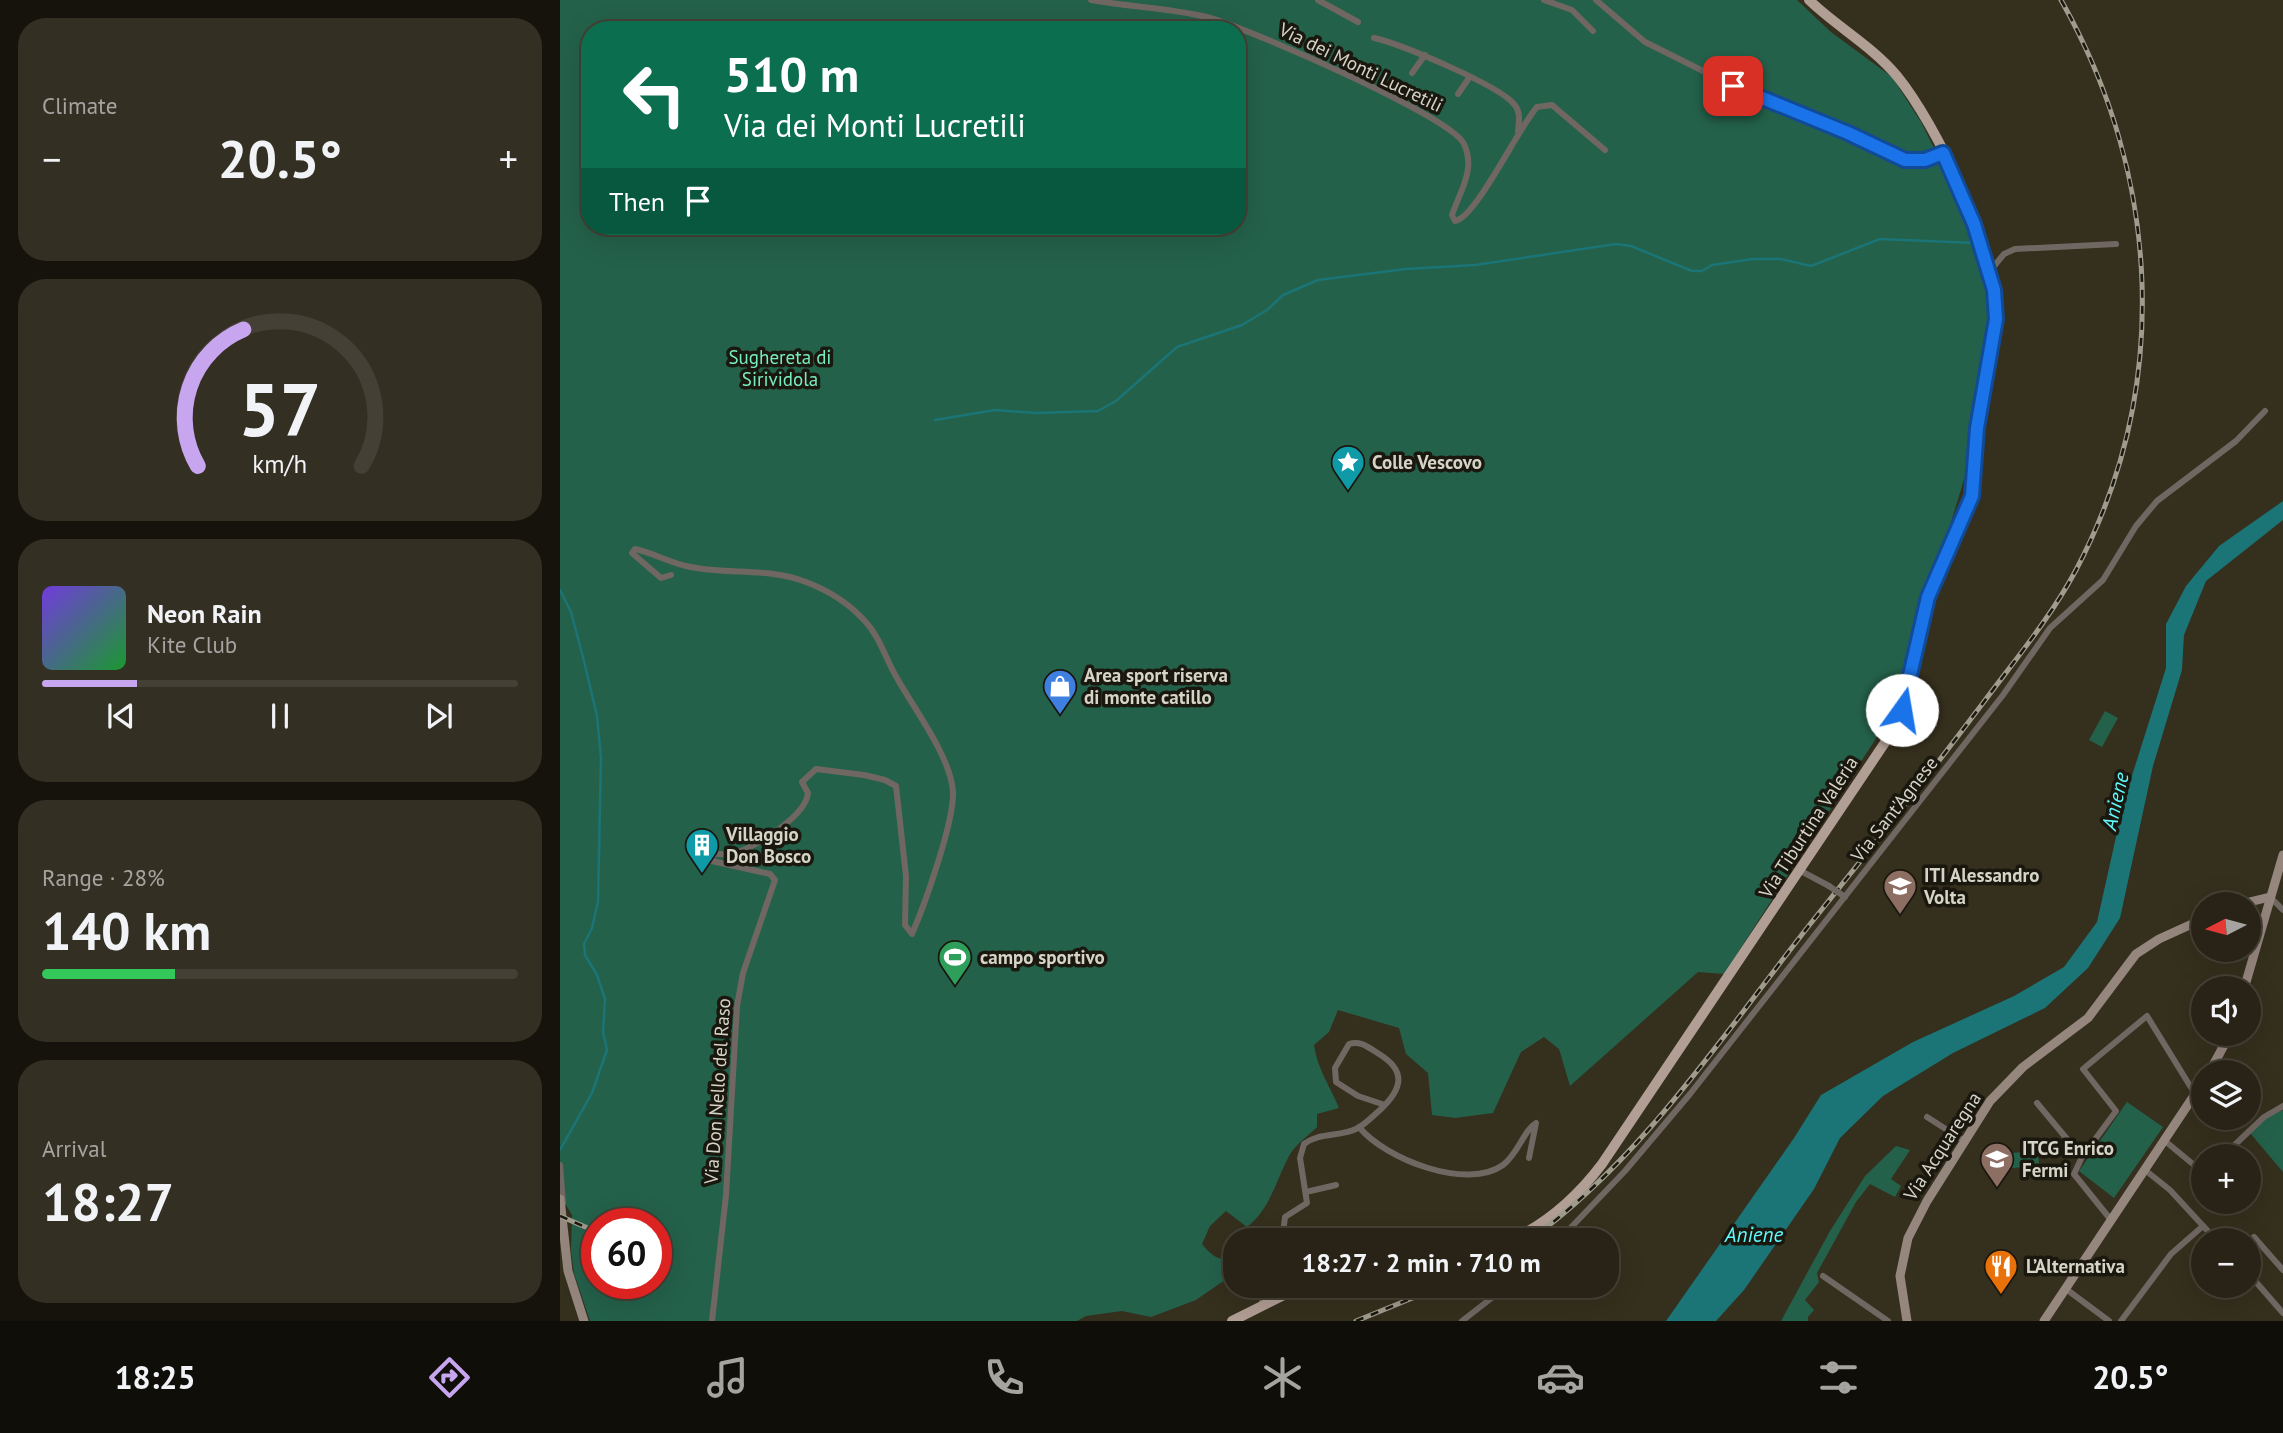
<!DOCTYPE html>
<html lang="en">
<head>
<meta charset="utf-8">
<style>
  body { margin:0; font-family:"PT Sans",sans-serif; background:#342f23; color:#f1f3f6; height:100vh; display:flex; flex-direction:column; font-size:26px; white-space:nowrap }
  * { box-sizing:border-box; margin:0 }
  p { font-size:23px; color:#a5a4a1 }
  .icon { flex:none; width:38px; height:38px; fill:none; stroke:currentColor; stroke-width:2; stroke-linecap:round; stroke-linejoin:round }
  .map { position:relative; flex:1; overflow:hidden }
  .details { display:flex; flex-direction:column; gap:18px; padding:18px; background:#16130c; width:560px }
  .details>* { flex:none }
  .hud { position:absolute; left:21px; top:21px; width:665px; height:214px; border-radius:28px; box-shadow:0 7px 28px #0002,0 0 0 2px #444035; background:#0b6e4f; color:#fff; overflow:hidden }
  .needle { width:46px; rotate:264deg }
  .controls { position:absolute; left:1631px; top:892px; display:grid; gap:14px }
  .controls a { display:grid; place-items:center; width:70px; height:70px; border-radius:50%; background:#282316; box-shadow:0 7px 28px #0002,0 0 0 2px #444035; font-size:35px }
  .speed { position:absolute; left:21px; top:1208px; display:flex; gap:14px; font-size:35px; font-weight:700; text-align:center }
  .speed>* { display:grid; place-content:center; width:91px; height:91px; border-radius:50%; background:#282316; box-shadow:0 7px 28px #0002,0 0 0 2px #444035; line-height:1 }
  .speed .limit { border:10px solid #d22; background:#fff; color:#111 }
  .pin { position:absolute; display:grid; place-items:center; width:60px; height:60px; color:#fff; margin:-30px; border-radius:14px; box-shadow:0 4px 10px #0006 }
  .me { position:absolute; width:77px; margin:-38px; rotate:13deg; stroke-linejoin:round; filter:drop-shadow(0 0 5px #0008) }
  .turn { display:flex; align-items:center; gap:24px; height:147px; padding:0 28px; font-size:32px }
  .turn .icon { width:91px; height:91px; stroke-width:2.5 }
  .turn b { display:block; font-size:49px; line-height:60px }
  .then { display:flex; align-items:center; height:66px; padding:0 28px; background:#0003; gap:14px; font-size:26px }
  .big { font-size:52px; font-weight:800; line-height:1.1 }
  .details .card { flex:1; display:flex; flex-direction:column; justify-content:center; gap:10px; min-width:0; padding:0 24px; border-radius:28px; background:#342f23 }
  .details .dial { align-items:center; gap:0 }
  .dial svg { height:182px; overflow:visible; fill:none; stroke:#444035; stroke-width:7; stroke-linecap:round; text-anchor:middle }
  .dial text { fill:#f1f3f6; stroke:none }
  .song { display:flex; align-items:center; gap:21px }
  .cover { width:84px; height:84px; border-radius:10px; background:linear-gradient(135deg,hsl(260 70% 55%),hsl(130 70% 35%)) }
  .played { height:7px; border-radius:4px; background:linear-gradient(90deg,#c7a6ef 20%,#444035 20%) }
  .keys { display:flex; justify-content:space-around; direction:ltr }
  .heat { display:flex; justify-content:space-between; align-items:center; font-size:38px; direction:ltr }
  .charge { height:10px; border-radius:5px; background:linear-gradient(90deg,#34c759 28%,#444035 0) }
  .trip { position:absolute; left:663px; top:1228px; width:396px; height:70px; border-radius:28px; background:#282316; box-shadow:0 7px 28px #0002,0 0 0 2px #444035; font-weight:800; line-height:70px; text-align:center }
  .dock { display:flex; height:112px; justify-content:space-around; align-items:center; background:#100e09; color:#a5a4a1 }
  .dock .icon { width:49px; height:49px }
  .dock .on { color:#c7a6ef }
  .dock b { font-size:32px; color:#f1f3f6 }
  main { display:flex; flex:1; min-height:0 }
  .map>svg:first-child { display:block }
  .green { fill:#24614a; fill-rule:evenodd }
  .water { fill:#1b7476 }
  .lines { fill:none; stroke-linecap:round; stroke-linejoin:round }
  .stream { stroke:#1b7476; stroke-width:2.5 }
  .street { stroke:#706762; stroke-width:6 }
  .secondary { stroke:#95867e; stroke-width:9 }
  .primary { stroke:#b19e94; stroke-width:10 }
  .rail-casing { stroke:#9f9b8d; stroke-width:5 }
  .rail { stroke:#1a170f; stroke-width:2.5; stroke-dasharray:8; stroke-linecap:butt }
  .street-bridge { stroke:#706762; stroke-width:6 }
  .route-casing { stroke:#114b97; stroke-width:18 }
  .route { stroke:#1a73e8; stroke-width:12 }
  .labels { text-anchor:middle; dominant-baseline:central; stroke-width:7; stroke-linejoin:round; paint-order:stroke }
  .street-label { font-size:19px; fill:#d6d3c7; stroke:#1a170f }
  .park-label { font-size:19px; fill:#77eebe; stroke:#1a170f }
  .poi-label { font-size:19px; font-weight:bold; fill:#d6d3c7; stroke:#1a170f; text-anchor:start }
  .water-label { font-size:21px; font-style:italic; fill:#5ffbfd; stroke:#1a170f }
</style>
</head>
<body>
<main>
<section class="details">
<div class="card"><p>Climate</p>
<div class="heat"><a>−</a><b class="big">20.5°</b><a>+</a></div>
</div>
<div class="card dial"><svg viewBox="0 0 100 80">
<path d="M14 69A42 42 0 1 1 86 69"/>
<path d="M14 69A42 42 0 0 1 34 9" stroke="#c7a6ef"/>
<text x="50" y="56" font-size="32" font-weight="700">57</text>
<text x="50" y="72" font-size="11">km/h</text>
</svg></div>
<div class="card">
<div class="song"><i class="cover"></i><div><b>Neon Rain</b><p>Kite Club</p></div></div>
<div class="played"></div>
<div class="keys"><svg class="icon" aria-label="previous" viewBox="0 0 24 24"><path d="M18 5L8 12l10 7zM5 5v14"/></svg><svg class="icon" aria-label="pause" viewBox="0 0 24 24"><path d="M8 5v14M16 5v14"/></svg><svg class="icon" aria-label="next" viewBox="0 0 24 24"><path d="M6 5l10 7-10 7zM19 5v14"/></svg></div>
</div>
<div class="card"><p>Range · 28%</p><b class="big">140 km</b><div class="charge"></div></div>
<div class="card"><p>Arrival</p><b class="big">18:27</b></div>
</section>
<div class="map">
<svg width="1723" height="1321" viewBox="0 0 1723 1321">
  <rect width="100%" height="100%" fill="#352f1d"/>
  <!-- green -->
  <g class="green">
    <path d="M0,0h1237l34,32 61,45 29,45 35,70 35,107 -25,174 -73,239 -169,262 -26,-2 -128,114 -11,-37 -15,-12 -23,15 -28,61 -38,5 -23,-3 -4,-42 -22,-19 -7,-26 -61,-18 -9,22 -15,13c3,23 16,41 25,63l-22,6v13c-9,9 -22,18 -28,29 -13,24 -19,54 -42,71l-21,-16 -16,15 -8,18c10,12 18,19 33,13v16l-39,27 -45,17 -29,-6 -36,5 -9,5h-487l-16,-48 -3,-22 1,-36 -12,-20zM30,30h647v196h-647zM37,1223h59v60h-59z"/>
    <path d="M1545,711l13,7 -16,29 -13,-7z"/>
    <path d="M1567,1102l36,25 -49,71 -35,-27z"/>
    <path d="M1723,1110v62l-33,-39 18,-16z"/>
    <path d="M1336,1146l14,4 -19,29 10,7 -6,11 -25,-13 -14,18 -39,71 2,9 -14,18 9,10 -6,7v4h-27l49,-90 35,-55z"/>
    <path d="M1478,1151l1,15 -27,2 -1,-15z"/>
  </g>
  <!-- water -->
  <path class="water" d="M1723,501v19l-77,61 -22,54 -2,35 -29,96 -33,152 -32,50 -43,40 -92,45 -70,43 -43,42 -26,51 -70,101 -28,31h-50l128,-183 27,-43 92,-53 101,-46 50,-29 33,-45 27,-121 42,-133v-44l20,-38 33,-40z"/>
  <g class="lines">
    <!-- stream -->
    <g class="stream">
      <path d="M375,420l60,-10 42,3 61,-2 18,-10 61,-54 65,-22 25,-15 16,-15 35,-15 88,-11 69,-4 141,-21 15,2 61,25h10l10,-6 41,-6h28l30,7 69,-27 94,4"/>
      <path d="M0,590l11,22 13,49 13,55 4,42 -3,144 -6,26 -8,16 1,11 12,20 8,24 -2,33 4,18 -15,43 -32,57"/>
    </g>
    <!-- street -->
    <g class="street">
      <path d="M531,0c39,7 78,8 116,17 38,10 244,99 257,127 12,26 -4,47 -12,71l3,6c21,-3 63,-93 82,-114l15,-2 53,45"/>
      <path d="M758,0l40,22"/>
      <path d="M984,0l28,10 21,21"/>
      <path d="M1036,0l49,42 108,54 91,35 61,29h20l18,-7"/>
      <path d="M814,38c27,6 124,47 140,66 7,8 5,18 4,27"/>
      <path d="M852,73l13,-18"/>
      <path d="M898,94l11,-16"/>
      <path d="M1430,271l14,-17 11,-5 101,-5"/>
      <path d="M111,575l-10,3 -29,-25 3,-4c19,4 37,15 56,18 38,8 77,0 115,15 21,8 41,20 57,37 17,17 22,39 34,59 17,31 54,79 56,114 1,30 -28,112 -41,142l-7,-9 1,-49 -10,-90 -11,-6 -21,-5 -48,-6 -14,13 6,11c-2,23 -52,54 -73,60 -7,2 -15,1 -22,1l-1,7 58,13 5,6 -32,93 -6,33 -11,189 -14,126"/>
      <path d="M1239,870l30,16"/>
      <path d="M1710,897l13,13"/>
      <path d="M1477,1103l45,54"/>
      <path d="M1367,1117l39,25"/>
      <path d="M799,1127c26,32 108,64 144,38 15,-11 21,-35 33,-42l-7,35"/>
      <path d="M1605,1141l29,24 9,3"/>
      <path d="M1662,1157l42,-40 19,-11"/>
      <path d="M0,1165l3,38"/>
      <path d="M1585,1170l25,20 47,51"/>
      <path d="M746,1192l30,-7"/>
      <path d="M1551,1220l-37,-46 8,-17 34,-46 -33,-42 64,-53 48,78"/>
      <path d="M1694,1237l29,33"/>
      <path d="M722,1241l3,-24 22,-14 -7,-45 4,-14c16,-12 35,-7 52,-15 9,-4 17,-13 25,-20 21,-20 26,-38 -2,-55 -10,-6 -18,-14 -30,-10l-14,24 1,14 22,14 27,9"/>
      <path d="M998,1241l67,-70 65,-77 313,-399 47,-67 53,-48 33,-54 21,-25 79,-60 29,-30"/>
      <path d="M1689,1274l34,39"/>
      <path d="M1263,1276l65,45"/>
      <path d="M1506,1289l43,32"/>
      <path d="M702,1302l15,-16"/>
      <path d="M902,1321l45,-35"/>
      <path d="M1561,1321l50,-67 32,-28"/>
    </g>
    <!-- secondary -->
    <g class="secondary">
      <path d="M1677,905l33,-8"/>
      <path d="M1684,989l39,-134"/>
      <path d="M1649,1073l21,-39"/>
      <path d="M0,1199l8,72 16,50"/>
      <path d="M1347,1321l-7,-45 8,-38 19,-37 63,-100 33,-34 65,-49 48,-64 23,-15 44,-20"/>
      <path d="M1484,1321l159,-239"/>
    </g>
    <!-- primary -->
    <g class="primary">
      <path d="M949,1241c38,-17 68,-44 93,-77l288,-429c26,-43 25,-99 41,-147 10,-28 29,-52 39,-81 8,-26 4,-53 7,-79 5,-38 19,-76 19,-115 0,-63 -59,-188 -99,-237 -25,-30 -60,-49 -88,-76"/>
      <path d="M672,1321l70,-35"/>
    </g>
    <defs>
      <g id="rail">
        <path d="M0,1216l37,16"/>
        <path d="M968,1241c115,-82 196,-208 283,-318 59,-73 116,-146 172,-220 32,-43 68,-86 93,-133 96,-182 85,-393 -15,-570"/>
        <path d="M796,1321l86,-35"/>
      </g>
    </defs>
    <!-- rail casing -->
    <use href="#rail" class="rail-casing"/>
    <!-- rail -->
    <use href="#rail" class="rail"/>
    <!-- street-bridge -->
    <path class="street-bridge" d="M1269,886l16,11"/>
  </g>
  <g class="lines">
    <defs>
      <path id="route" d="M1173,86l115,47 57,27h20l18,-7 31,71 20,66 2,29 -19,109 -5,68 -44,101 -26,113"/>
    </defs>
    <!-- route casing -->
    <use href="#route" class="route-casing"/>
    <!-- route -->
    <use href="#route" class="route"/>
  </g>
  <!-- icons -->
  <defs>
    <symbol id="sight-pin" viewBox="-11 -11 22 30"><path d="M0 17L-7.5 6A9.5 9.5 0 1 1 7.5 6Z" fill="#0f9aa8" stroke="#1a170f"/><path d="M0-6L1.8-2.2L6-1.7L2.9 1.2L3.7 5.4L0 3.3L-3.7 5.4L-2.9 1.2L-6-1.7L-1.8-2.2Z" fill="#fff"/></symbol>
    <symbol id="shop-pin" viewBox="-11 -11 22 30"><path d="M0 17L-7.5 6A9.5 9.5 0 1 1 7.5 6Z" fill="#3f7fe0" stroke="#1a170f"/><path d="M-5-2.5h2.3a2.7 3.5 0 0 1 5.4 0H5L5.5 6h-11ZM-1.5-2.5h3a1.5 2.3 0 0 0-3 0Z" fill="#fff"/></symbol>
    <symbol id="building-pin" viewBox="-11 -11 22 30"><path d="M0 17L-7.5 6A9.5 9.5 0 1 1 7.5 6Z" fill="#0f9aa8" stroke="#1a170f"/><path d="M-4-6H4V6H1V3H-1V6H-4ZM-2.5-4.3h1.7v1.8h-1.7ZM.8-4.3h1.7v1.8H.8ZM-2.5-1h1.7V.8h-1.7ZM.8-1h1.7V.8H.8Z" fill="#fff"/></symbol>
    <symbol id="school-pin" viewBox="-11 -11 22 30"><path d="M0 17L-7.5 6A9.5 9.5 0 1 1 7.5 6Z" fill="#8d6e63" stroke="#1a170f"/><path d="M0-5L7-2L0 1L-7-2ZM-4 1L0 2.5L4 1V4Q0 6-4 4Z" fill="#fff"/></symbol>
    <symbol id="stadium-pin" viewBox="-11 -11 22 30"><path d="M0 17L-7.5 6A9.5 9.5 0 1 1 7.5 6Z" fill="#2e9e5b" stroke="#1a170f"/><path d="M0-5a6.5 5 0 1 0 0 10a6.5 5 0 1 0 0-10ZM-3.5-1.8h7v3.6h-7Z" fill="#fff"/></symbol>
    <symbol id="restaurant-pin" viewBox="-11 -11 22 30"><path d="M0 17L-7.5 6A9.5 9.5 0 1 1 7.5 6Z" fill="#e8710a" stroke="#1a170f"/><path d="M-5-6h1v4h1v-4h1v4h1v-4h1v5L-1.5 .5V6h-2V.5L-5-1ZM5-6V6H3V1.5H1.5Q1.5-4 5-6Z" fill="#fff"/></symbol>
  </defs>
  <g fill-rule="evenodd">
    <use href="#sight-pin" x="769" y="443" width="38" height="52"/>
    <use href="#shop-pin" x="481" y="667" width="38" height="52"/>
    <use href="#building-pin" x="123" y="826" width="38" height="52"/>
    <use href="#school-pin" x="1321" y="867" width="38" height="52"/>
    <use href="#stadium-pin" x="376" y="938" width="38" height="52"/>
    <use href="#school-pin" x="1418" y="1140" width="38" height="52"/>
    <use href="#restaurant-pin" x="1422" y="1247" width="38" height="52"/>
  </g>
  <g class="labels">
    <!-- street labels -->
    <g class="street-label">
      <text transform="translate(801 67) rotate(26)">Via dei Monti Lucretili</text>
      <text transform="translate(1334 809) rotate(-52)">Via Sant'Agnese</text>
      <text transform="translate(1248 827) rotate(-57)">Via Tiburtina Valeria</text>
      <text transform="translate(157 1091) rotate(-86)">Via Don Nello del Raso</text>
      <text transform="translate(1382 1146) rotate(-57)">Via Acquaregna</text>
    </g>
    <!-- park labels -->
    <g class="park-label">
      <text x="220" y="357">Sughereta di<tspan x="220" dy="22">Sirividola</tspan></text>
    </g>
    <!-- poi labels -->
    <g class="poi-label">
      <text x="812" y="462">Colle Vescovo</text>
      <text x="524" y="675">Area sport riserva<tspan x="524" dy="22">di monte catillo</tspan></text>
      <text x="166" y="834">Villaggio<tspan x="166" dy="22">Don Bosco</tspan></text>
      <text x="1364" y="875">ITI Alessandro<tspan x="1364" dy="22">Volta</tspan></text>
      <text x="420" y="957">campo sportivo</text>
      <text x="1462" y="1148">ITCG Enrico<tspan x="1462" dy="22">Fermi</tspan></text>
      <text x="1466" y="1266">L’Alternativa</text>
    </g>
    <!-- water labels -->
    <g class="water-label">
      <text transform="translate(1555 801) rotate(-77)">Aniene</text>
      <text x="1194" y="1234">Aniene</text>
    </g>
  </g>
</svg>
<div class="controls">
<a><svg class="needle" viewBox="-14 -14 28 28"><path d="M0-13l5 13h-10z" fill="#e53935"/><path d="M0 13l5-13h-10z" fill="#a5a4a1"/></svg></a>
<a><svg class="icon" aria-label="sound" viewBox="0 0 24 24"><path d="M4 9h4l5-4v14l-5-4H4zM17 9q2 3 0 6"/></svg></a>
<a><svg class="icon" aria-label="layers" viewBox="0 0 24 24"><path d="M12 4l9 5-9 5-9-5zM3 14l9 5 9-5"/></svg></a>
<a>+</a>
<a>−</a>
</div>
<div class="speed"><div class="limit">60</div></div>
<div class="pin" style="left:1173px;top:86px;background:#d93025"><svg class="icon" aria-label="arrive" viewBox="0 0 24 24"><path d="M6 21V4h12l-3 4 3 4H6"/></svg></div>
<svg class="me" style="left:1342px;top:710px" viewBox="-20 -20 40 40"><circle r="19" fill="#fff"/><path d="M0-13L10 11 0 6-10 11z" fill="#1a73e8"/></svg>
<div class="trip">18:27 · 2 min · 710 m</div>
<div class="hud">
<div class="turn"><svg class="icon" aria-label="left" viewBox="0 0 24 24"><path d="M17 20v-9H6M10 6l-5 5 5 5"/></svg><div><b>510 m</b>Via dei Monti Lucretili</div></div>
<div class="then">Then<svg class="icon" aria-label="arrive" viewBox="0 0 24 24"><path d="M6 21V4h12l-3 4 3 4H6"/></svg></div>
</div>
</div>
</main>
<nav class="dock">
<b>18:25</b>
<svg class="icon on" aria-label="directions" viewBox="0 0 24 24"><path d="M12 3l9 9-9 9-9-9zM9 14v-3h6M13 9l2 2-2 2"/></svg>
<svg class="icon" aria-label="music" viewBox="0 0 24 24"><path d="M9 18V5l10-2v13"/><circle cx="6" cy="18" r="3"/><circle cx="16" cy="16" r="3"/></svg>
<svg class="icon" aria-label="phone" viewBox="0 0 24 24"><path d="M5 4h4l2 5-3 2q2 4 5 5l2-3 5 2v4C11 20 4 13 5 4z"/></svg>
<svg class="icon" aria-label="climate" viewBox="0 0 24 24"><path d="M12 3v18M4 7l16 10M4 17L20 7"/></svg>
<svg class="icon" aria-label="car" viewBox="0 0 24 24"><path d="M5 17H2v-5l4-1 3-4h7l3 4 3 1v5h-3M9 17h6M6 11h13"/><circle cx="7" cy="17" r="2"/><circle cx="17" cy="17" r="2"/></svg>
<svg class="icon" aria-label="filters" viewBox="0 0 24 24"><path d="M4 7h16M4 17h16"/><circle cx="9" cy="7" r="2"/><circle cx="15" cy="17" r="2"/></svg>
<b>20.5°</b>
</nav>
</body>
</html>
